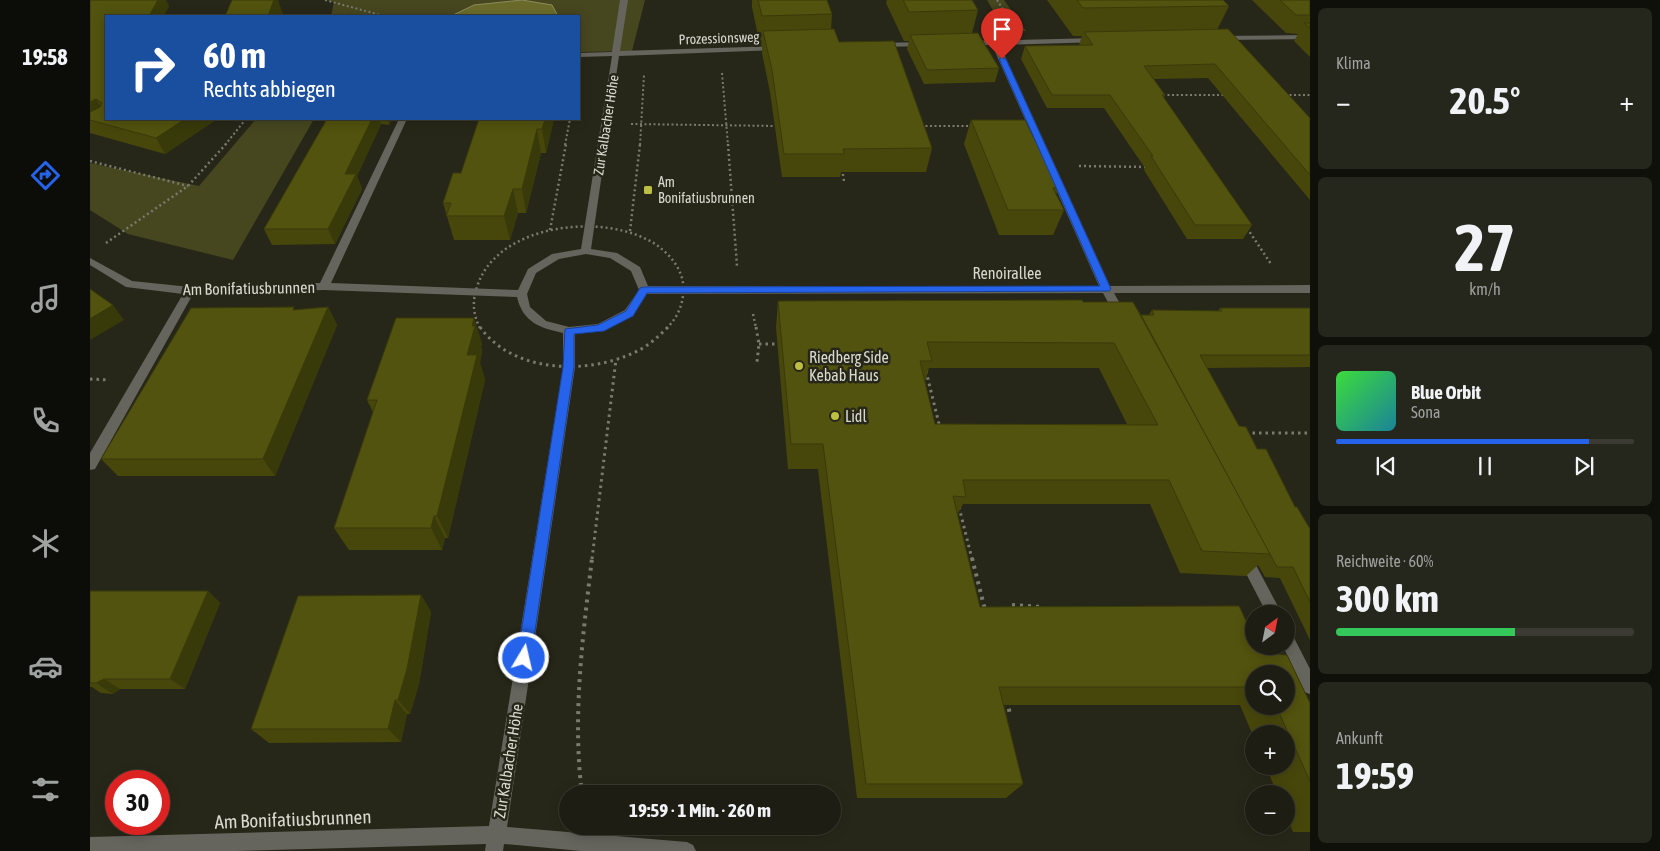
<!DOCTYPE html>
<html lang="de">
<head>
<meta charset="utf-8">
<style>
  body { margin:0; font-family:"Asap Condensed",sans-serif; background:#25261c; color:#f1f3f6; height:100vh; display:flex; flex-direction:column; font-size:19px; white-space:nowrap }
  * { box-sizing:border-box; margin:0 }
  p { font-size:16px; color:#a0a2a0 }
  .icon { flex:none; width:28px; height:28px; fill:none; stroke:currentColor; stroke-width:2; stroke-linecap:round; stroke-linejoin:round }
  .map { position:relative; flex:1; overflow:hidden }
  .details { display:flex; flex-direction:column; gap:8px; padding:8px; background:#10100a; width:350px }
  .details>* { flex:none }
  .banner { position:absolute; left:15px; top:15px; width:475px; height:105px; border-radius:0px; box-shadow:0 2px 12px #0003,0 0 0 1px #3b3b33; background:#1a4fa0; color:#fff; overflow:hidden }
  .needle { width:32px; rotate:32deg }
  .fabs { position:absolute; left:1155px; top:605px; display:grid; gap:10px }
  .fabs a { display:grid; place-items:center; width:50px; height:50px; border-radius:50%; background:#1d1d13; box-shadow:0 2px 12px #0003,0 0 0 1px #3b3b33; font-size:25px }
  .speed { position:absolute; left:15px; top:770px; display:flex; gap:10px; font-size:25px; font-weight:700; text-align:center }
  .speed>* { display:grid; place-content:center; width:65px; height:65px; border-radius:50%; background:#1d1d13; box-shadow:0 2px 12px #0003,0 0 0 1px #3b3b33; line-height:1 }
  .speed .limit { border:8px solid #d22; background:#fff; color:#111 }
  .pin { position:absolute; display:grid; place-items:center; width:42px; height:42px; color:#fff; margin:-51px -21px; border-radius:50% 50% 50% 0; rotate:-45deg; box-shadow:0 0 5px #0007 }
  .pin .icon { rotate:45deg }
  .me { position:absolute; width:55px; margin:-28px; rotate:9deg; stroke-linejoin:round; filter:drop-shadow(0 0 4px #0008) }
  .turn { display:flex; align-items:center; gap:18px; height:105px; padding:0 15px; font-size:22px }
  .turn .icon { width:65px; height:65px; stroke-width:2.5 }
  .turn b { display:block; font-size:35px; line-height:42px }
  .big { font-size:38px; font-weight:700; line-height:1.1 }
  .details .tile { flex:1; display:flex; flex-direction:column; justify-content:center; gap:8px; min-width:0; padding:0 18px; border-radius:8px; background:#25261c }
  .details .dial { align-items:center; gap:0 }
  .dial b { font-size:65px; line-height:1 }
  .song { display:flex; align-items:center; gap:15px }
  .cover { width:60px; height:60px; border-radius:8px; background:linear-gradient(135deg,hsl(120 70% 55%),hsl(190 70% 35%)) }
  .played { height:5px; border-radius:2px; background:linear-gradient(90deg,#2563eb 85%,#3b3b33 85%) }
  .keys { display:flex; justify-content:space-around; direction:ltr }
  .heat { display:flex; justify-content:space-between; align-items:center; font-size:28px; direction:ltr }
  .charge { height:8px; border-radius:4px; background:linear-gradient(90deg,#34c759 60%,#3b3b33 0) }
  .trip { position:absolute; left:469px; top:785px; width:282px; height:50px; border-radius:25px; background:#1d1d13; box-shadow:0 2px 12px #0003,0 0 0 1px #3b3b33; font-weight:700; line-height:50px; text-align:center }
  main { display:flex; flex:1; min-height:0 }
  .dock { display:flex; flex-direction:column; width:90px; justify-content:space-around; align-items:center; background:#0c0c08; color:#a0a2a0 }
  .dock .icon { width:35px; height:35px }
  .dock .selected { color:#2563eb }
  .dock b { font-size:22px; color:#f1f3f6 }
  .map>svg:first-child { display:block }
  .green { fill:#46471f }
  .water { fill:#6a6b2b; stroke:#8b8c5c }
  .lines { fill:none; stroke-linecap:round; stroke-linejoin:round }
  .path-far3 { stroke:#7a7a6e; stroke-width:2; stroke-dasharray:2 2.5; stroke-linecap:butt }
  .path-far2 { stroke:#7a7a6e; stroke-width:2.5; stroke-dasharray:2 3; stroke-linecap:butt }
  .path-far1 { stroke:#7a7a6e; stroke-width:3; stroke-dasharray:2.5 4; stroke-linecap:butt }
  .path { stroke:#7a7a6e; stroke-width:4; stroke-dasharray:3 5; stroke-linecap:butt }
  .minor { fill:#65655e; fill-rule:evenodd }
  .wall { fill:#47470c; fill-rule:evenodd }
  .shaded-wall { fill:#393a0a }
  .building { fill:#52530e; stroke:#393a0a; fill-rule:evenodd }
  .route { fill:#2563eb; stroke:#184099 }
  .poi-dot { fill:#bdbf43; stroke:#272719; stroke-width:2 }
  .labels { text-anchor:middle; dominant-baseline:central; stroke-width:5; stroke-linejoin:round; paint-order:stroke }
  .far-street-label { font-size:14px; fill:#d9d9d0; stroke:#272719 }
  .far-poi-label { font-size:14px; fill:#d9d9d0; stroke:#272719; text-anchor:start }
  .street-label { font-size:16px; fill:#d9d9d0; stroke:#272719 }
  .poi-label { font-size:16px; fill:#d9d9d0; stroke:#272719; text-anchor:start }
  .near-street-label { font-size:19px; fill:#d9d9d0; stroke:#272719 }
</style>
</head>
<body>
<main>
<nav class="dock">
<b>19:58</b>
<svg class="icon selected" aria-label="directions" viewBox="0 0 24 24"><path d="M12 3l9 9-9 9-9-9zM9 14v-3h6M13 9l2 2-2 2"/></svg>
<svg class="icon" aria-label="music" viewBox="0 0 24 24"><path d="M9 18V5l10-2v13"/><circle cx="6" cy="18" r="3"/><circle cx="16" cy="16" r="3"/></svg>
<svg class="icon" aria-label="phone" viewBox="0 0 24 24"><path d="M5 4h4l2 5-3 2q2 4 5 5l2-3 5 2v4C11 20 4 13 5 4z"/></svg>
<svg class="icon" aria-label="climate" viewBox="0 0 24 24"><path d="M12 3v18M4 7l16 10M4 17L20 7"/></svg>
<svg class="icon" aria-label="car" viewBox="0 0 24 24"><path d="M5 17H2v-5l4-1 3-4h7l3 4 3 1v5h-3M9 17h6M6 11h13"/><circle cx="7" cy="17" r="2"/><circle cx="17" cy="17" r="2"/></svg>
<svg class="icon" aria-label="filters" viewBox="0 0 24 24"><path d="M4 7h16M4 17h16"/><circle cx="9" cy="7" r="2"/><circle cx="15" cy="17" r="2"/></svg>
</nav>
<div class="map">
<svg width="1220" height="851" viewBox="0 0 1220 851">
  <rect width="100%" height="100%" fill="#272719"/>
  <!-- green -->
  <g class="green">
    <path d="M237,0h318l-13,51 -53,1v-36h-248l3,-14z"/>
    <path d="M897,0h17l22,31h-21z"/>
    <path d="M166,119h58l-81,141 -105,-26 -38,-24v-47l109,23z"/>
  </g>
  <!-- water -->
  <path class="water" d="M432,0l30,5 6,11h-107l23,-11z"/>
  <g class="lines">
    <!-- path-far3 -->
    <g class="path-far3">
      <path d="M235,0l59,16"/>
      <path d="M907,0l13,20"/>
      <path d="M632,73l6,72"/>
      <path d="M1073,95h64"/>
      <path d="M1195,95h25"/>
      <path d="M541,124l146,2"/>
      <path d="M831,126h51"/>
      <path d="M135,145l21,-26"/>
      <path d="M475,145l5,-26"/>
      <path d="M550,145l4,-70"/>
    </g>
    <!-- path-far2 -->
    <g class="path-far2">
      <path d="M638,144l9,122"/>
      <path d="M0,161l98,25"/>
      <path d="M989,166l69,1"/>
      <path d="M752,169l2,12"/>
      <path d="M1157,228l24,36"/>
      <path d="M460,230l16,-86"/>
      <path d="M540,231l10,-87"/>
      <path d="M16,243l82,-57 38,-42"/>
      <path d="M663,314l3,14"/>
      <path d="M390,328c-7,-13 -8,-27 -3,-41 20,-65 132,-76 181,-41 12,9 23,22 25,37 2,17 -4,33 -16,45"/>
    </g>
    <!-- path-far1 -->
    <g class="path-far1">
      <path d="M390,327c32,45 103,48 151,27 15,-6 26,-16 37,-27"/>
      <path d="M666,327l3,17 -2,18"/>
      <path d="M669,344h18"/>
      <path d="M836,371l14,57"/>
      <path d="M0,379l19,1"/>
      <path d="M1156,433h64"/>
      <path d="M869,507l13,52"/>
      <path d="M502,559l24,-200"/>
    </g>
    <!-- path -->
    <g class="path">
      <path d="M882,558l13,52"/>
      <path d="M922,605l29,2"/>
      <path d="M917,701l3,13"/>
      <path d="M492,794c-10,-78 1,-159 10,-236"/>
    </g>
    <!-- minor -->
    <g class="minor">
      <path d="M530,0h8l-8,51 158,-5 4,2 -4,2 -159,6 -28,193 26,4 23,14 8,19h451l-107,-241h-24l-4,-2 4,-2 130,-3h3v4l-101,3 110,241 200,-1v8h-196l13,23 -6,4 -4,-1 -14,-26 -456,1 -14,22 -29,15 -29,3v33l-68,460 180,15 6,3 3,6h-115l-77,-7 -1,7h-18l1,-7 -251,7h-145v-14l399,-11 74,-459v-34c-22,-5 -40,-10 -46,-36l-193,-7 -131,4 -98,175 -5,1v-17l93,-159 -57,-7 -36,-22v-7l42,23 58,6 130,-4 79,-164h8l-76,164 187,7 10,-21 24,-15 29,-5 31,-193 -33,1v-4l33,-1zM496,254l24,4 21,13 8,19 -14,20 -27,14 -29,3 -23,-6 -16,-14 -3,-13 9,-21 23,-14z"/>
      <path d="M1220,35v4l-90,1 -4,-2 4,-2z"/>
      <path d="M835,42h3v4l-50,1 -4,-2 4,-2z"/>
      <path d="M1154,550l5,2 33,62h-15l-30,-58 2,-4z"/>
      <path d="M1196,630l5,2 19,37v25l-6,-2 -21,-46h3z"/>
    </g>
  </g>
  <!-- wall -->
  <g class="wall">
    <path d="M0,0l79,6 -63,113h111l-52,35 -75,-21z"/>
    <path d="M662,0h75l5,14 -1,15 8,13 93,106 -6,24h-85l-1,5h-58l-12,-85 -8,-39v-8h-2l-8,-38z"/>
    <path d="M797,0h85l6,10 -6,23 27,35 -4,14 -71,2 -17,-35 2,-8h-5l-18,-38z"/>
    <path d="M957,0h176l6,6 -12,24 93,88v82l-102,-122 -54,1 11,16 -1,3 88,127 -9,14h-56l-43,-69 1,-2 -41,-60h-57l-26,-49 4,-13 54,-1 3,-9h-9z"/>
    <path d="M1162,0h58v57l-16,-16 4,-7 -12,-1z"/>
    <path d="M237,119h65l-3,6 -8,-1 -24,52 5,13 -27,55 -63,1 -8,-16z"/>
    <path d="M389,119h75l-8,34h-5l-15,60h-8l-8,27h-56l-11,-37 18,-30z"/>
    <path d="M881,120l88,68 -3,6 8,16 -11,25h-54l-35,-91z"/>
    <path d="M992,300l1,2h50l8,13h8l3,-5 66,1 2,-3h90v59l-103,1 32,58 7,1 11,22h9l29,58h2l13,22v111l-30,-62 -15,-1 -7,-12 -12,11 -66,-3 -30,-69h-187l-6,11 23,92 259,-1 15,32v8h4l3,7 26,2 23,48v129h-17l-7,-16v-22h-9l-11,-28h20v-32h-32v4l-14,-33h-236l19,79 -17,14h-149l-39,-329h-30l-12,-142 2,-26zM839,368h170l28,56h-192l-10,-42zM1164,674h32v32h-32z"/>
    <path d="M238,307l9,18 -62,151h-157l-17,-17 194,-149z"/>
    <path d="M392,343l-1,4 1,4 -2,12 5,17 -37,158h-3l-3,12h-93l-15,-22 39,-116 -6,-12z"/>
    <path d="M0,591h118l12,12 -35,86h-65l-7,5 -12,-1 -9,-6h-2z"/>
    <path d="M331,595l10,17 -12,72 -9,30h-3l-6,28 -132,1 -18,-14z"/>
  </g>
  <!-- shaded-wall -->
  <g class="shaded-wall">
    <path d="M68,0h8l3,6 -5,10h-15z"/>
    <path d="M184,0h4l5,14v2h-15z"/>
    <path d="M6,99l9,15 -15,6v-18z"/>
    <path d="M95,119h32l-52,35 -9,-16z"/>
    <path d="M282,119h7l2,5 -24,52 5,13 -27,55 -7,-15 17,-55z"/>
    <path d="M298,119h4l-3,6z"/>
    <path d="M455,119h9l-8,34 -4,-24z"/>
    <path d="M447,129l4,24 -15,60 -4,-24z"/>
    <path d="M423,189l5,24 -8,27 -6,-24z"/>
    <path d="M23,305l11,15 -34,20v-21z"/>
    <path d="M238,307l9,18 -62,151 -12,-17z"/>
    <path d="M384,318l8,25 -1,4 1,4 -2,12 5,17 -37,158 -11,-22z"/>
    <path d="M344,516l11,22 -3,12 -11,-22z"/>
    <path d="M118,591l12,12 -35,86 -15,-10z"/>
    <path d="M331,595l10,17 -12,72 -9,30 -12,-14z"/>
    <path d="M14,679l16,10 -7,5 -17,-11z"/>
    <path d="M305,700l12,14 -6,28 -13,-13z"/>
  </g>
  <!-- building -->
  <g class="building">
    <path d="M0,0h68l-9,16h-43v103h79l-29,19 -66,-18v-8l10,-5 2,-4 -6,-4 -6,3z"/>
    <path d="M142,0h42l-6,16h-43z"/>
    <path d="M668,0h69l5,14 -70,2z"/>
    <path d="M813,0h69l6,10 -69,2z"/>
    <path d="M987,0h146l6,6 -146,2z"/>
    <path d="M1190,0h30v15h-14z"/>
    <path d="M1214,23h6v5z"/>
    <path d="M744,29l5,13 55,-1 38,107 -89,1 1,5h-60l-12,-84 -9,-39z"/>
    <path d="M1138,29l82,89v57l-95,-111 -71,2 21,29h-3l90,130h-57l-44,-69h2l-43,-61h-58l-27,-49 68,-1 -9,-13z"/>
    <path d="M888,33l21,35 -72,2 -17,-35z"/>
    <path d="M237,119h45l-27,55h11l-28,55h-64z"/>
    <path d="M389,119h66l-3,10h-5l-15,60h-9l-9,27h-58l5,-13h-8l10,-30h8z"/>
    <path d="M881,120h54l34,68h-6l11,22h-56z"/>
    <path d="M0,289l23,16 -23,14z"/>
    <path d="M992,300l1,2h50l138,252 -69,-3 -33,-71h-206l3,17 -13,-1 27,111 259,-1 15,32v8h4l3,7 26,2 23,48v78l-34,-75h10v-32h-32v13h-255l24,97h-157l-43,-340h-32l-13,-143zM837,342l187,1 44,82 -223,-1 -15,-63h12z"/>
    <path d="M204,307l-1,3 35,-3 -65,152h-162l90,-151z"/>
    <path d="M1130,308h90v47h-110l39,71 7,1 11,22h9l29,58h2l13,22v73l-17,-35h-16l-136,-252h13l-2,-5 70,1z"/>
    <path d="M306,318h78l-2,8h3l-8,29h10l-40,161h-3l-3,12h-97l43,-128h-10z"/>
    <path d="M0,591h118l-38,88h-66l-8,4h-6z"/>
    <path d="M331,595l-14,74 -9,31h-3l-7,29h-137l47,-133z"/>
  </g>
  <!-- route -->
  <path class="route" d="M912,57l4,2 105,230 -2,2 -462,2 -14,23 -29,15 -30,3v33l-43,291 -2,5 -5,2 -5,-2 -2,-5 46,-291 2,-38 33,-4 28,-14 14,-23 4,-1 456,-1 -101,-227z"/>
  <!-- markers -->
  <g class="poi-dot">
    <rect x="553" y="185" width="10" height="10" rx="2.5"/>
    <circle cx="709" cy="366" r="5"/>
    <circle cx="745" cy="416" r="5"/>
  </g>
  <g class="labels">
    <!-- far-street labels -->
    <g class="far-street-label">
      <text transform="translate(629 38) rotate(-2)">Prozessionsweg</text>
      <text transform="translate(516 125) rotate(-81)">Zur Kalbacher Höhe</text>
    </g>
    <!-- far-poi labels -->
    <g class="far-poi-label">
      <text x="568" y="182">Am<tspan x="568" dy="16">Bonifatiusbrunnen</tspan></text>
    </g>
    <!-- street labels -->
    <g class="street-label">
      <text x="917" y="273">Renoirallee</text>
      <text transform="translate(159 288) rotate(-1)">Am Bonifatiusbrunnen</text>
      <text transform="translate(418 761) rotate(-81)">Zur Kalbacher Höhe</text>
    </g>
    <!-- poi labels -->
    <g class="poi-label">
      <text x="719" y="357">Riedberg Side<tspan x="719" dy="18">Kebab Haus</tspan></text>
      <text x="755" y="416">Lidl</text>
    </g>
    <!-- near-street labels -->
    <g class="near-street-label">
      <text transform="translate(203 819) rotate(-2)">Am Bonifatiusbrunnen</text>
    </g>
  </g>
</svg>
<div class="fabs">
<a><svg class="needle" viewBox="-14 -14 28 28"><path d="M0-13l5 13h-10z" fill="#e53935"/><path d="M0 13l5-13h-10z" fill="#a0a2a0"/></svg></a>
<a><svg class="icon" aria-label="search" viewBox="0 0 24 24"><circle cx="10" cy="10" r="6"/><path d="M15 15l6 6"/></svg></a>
<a>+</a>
<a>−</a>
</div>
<div class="speed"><div class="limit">30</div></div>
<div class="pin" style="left:912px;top:59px;background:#d93025"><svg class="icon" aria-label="arrive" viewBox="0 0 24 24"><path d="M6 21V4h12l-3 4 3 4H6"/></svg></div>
<svg class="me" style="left:434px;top:658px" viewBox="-20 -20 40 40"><circle r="17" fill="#2563eb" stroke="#fff" stroke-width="3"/><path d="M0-11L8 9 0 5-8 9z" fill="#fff"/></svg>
<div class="trip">19:59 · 1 Min. · 260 m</div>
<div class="banner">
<div class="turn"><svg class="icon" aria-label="right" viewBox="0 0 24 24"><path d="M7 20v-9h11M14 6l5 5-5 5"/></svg><div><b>60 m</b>Rechts abbiegen</div></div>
</div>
</div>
<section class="details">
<div class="tile"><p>Klima</p>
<div class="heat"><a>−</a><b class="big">20.5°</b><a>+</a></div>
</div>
<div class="tile dial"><b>27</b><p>km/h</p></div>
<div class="tile">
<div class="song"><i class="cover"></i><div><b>Blue Orbit</b><p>Sona</p></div></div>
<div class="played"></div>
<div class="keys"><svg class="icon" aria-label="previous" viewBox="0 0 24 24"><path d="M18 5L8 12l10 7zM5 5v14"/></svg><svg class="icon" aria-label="pause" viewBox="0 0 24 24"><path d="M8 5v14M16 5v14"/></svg><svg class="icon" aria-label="next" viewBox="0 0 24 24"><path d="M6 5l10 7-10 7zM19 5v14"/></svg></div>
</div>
<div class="tile"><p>Reichweite · 60%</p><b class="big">300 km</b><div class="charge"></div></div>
<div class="tile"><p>Ankunft</p><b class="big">19:59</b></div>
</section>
</main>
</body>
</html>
